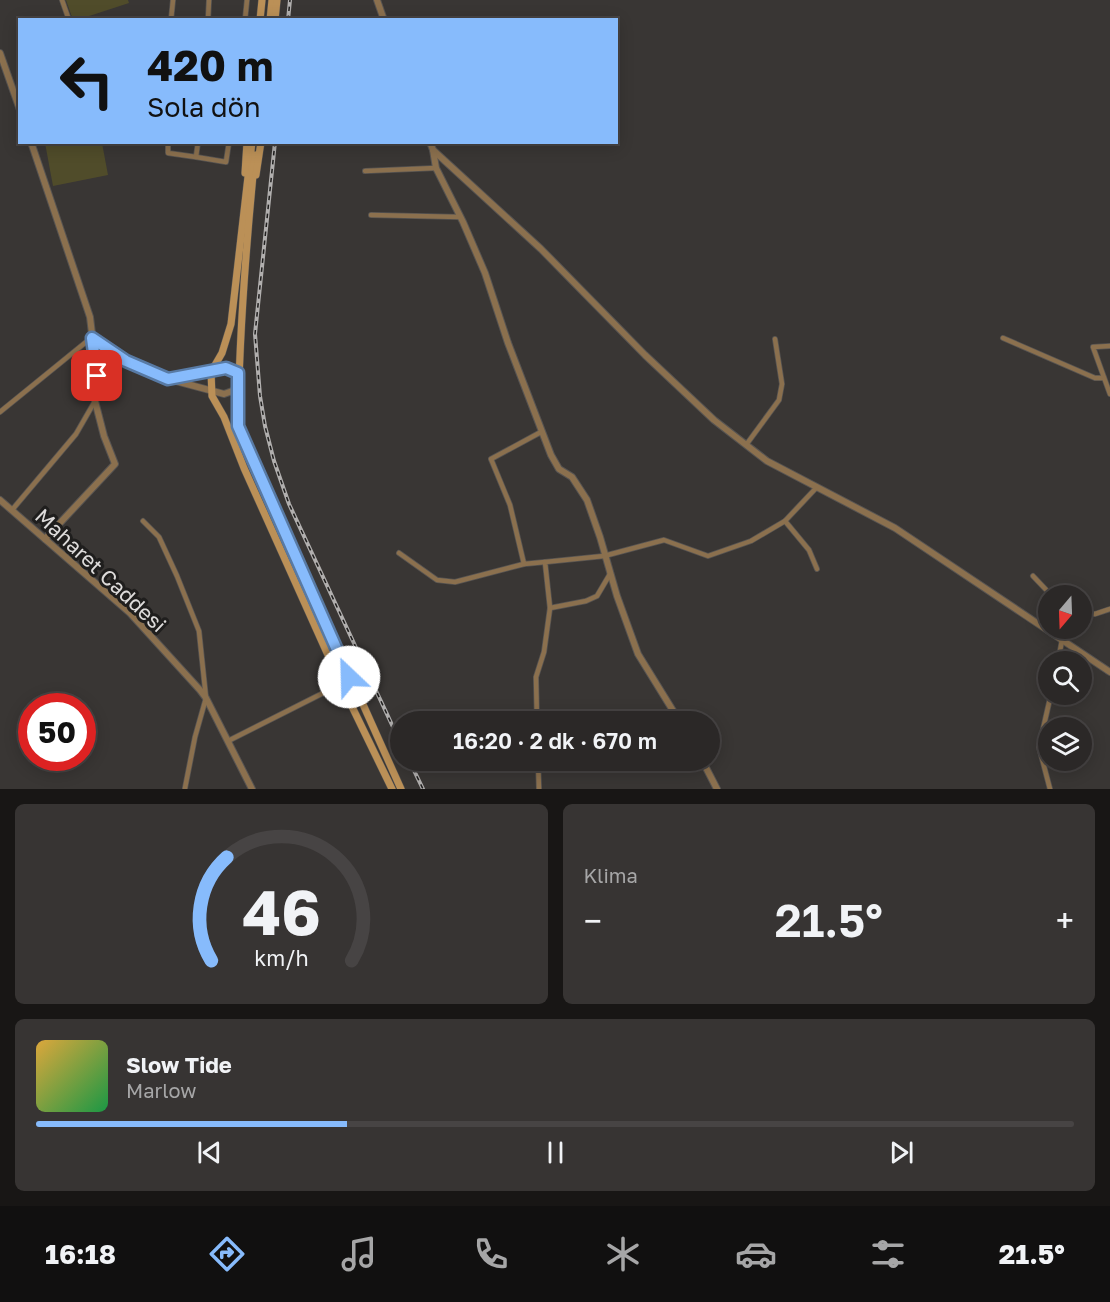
<!DOCTYPE html>
<html lang="tr">
<head>
<meta charset="utf-8">
<style>
  body { margin:0; font-family:"Golos Text",sans-serif; background:#373433; color:#f1f3f6; height:100vh; display:flex; flex-direction:column; font-size:22px; white-space:nowrap }
  * { box-sizing:border-box; margin:0 }
  p { font-size:20px; color:#a6a6a7 }
  .icon { flex:none; width:33px; height:33px; fill:none; stroke:currentColor; stroke-width:2; stroke-linecap:round; stroke-linejoin:round }
  .map { position:relative; height:789px; overflow:hidden }
  .side { display:flex; flex-direction:column; gap:15px; padding:15px; background:#181615; flex:1 }
  .side>* { flex:none }
  .banner { position:absolute; left:18px; top:18px; width:600px; height:126px; border-radius:0px; box-shadow:0 3px 15px #0003,0 0 0 2px #474444; background:#87bbfc; color:#111; overflow:hidden }
  .needle { width:39px; rotate:199deg }
  .fabs { position:absolute; left:1038px; top:585px; display:grid; gap:12px }
  .fabs a { display:grid; place-items:center; width:54px; height:54px; border-radius:50%; background:#2b2827; box-shadow:0 3px 15px #0003,0 0 0 2px #474444; font-size:30px }
  .speed { position:absolute; left:18px; top:693px; display:flex; gap:12px; font-size:30px; font-weight:700; text-align:center }
  .speed>* { display:grid; place-content:center; width:78px; height:78px; border-radius:50%; background:#2b2827; box-shadow:0 3px 15px #0003,0 0 0 2px #474444; line-height:1 }
  .speed .limit { border:9px solid #d22; background:#fff; color:#111 }
  .pin { position:absolute; display:grid; place-items:center; width:51px; height:51px; color:#fff; margin:-26px; border-radius:12px; box-shadow:0 3px 9px #0006 }
  .me { position:absolute; width:66px; margin:-33px; rotate:336deg; stroke-linejoin:round; filter:drop-shadow(0 0 4px #0008) }
  .turn { display:flex; align-items:center; gap:21px; height:126px; padding:0 30px; font-size:27px }
  .turn .icon { width:78px; height:78px; stroke-width:2.5 }
  .turn b { display:block; font-size:42px; line-height:51px }
  .big { font-size:45px; font-weight:600; line-height:1.1 }
  .side .tile { flex:1; display:flex; flex-direction:column; justify-content:center; gap:9px; min-width:0; padding:0 21px; border-radius:9px; background:#373433 }
  .side .dial { align-items:center; gap:0 }
  .dial svg { height:156px; overflow:visible; fill:none; stroke:#474444; stroke-width:7; stroke-linecap:round; text-anchor:middle }
  .dial text { fill:#f1f3f6; stroke:none }
  .song { display:flex; align-items:center; gap:18px }
  .cover { width:72px; height:72px; border-radius:9px; background:linear-gradient(135deg,hsl(40 70% 55%),hsl(140 70% 35%)) }
  .played { height:6px; border-radius:3px; background:linear-gradient(90deg,#87bbfc 30%,#474444 30%) }
  .keys { display:flex; justify-content:space-around; direction:ltr }
  .heat { display:flex; justify-content:space-between; align-items:center; font-size:33px; direction:ltr }
  .side .tiles { flex:1; display:grid; gap:15px; grid-template-columns:1fr 1fr }
  .tile:last-child { grid-column:span 2 }
  .trip { position:absolute; left:390px; top:711px; width:330px; height:60px; border-radius:30px; background:#2b2827; box-shadow:0 3px 15px #0003,0 0 0 2px #474444; font-weight:600; line-height:60px; text-align:center }
  .dock { display:flex; height:96px; justify-content:space-around; align-items:center; background:#111010; color:#a6a6a7 }
  .dock .icon { width:42px; height:42px }
  .dock .on { color:#87bbfc }
  .dock b { font-size:27px; color:#f1f3f6 }
  .map>svg:first-child { display:block }
  .green { fill:#504c2a }
  .lines { fill:none; stroke-linecap:round; stroke-linejoin:round }
  .minor-casing { stroke:#575452; stroke-width:6 }
  .tertiary-casing { stroke:#575452; stroke-width:8 }
  .secondary-casing { stroke:#575452; stroke-width:8 }
  .minor { stroke:#8b704e; stroke-width:4.5 }
  .tertiary { stroke:#8b704e; stroke-width:6 }
  .secondary { stroke:#bb9057; stroke-width:7 }
  .rail-casing { stroke:#b1afae; stroke-width:4 }
  .rail { stroke:#1f1e1d; stroke-width:1.5; stroke-dasharray:4.5; stroke-linecap:butt }
  .route-casing { stroke:#587aa4; stroke-width:15 }
  .route { stroke:#87bbfc; stroke-width:10 }
  .labels { text-anchor:middle; dominant-baseline:central; stroke-width:6; stroke-linejoin:round; paint-order:stroke }
  .street-label { font-size:21px; fill:#dddbda; stroke:#1f1e1d }
</style>
</head>
<body>
<div class="map">
<svg width="1110" height="789" viewBox="0 0 1110 789">
  <rect width="100%" height="100%" fill="#393634"/>
  <!-- green -->
  <g class="green">
    <path d="M66,0h62l1,3 -49,16 -7,1z"/>
    <path d="M45,143h57l6,32 -55,11z"/>
  </g>
  <g class="lines">
    <defs>
      <g id="minor">
        <path d="M62,0l7,20"/>
        <path d="M171,20l2,-20"/>
        <path d="M208,20l1,-20"/>
        <path d="M245,20l2,-20"/>
        <path d="M168,142v11l28,4 2,-15"/>
        <path d="M196,157l30,5 3,-20"/>
        <path d="M365,171l71,-3"/>
        <path d="M371,215l89,2"/>
        <path d="M1003,338l92,40h9"/>
        <path d="M1110,346l-17,1 17,47"/>
        <path d="M0,412l91,-74"/>
        <path d="M541,432l-50,27 19,46 14,59 21,-2"/>
        <path d="M746,445l33,-45 3,-16 -7,-45"/>
        <path d="M12,510l64,-76 19,-33"/>
        <path d="M143,521l16,16 18,39 22,55 7,67 -11,39 -10,51"/>
        <path d="M785,521l24,29 8,19"/>
        <path d="M399,553l38,27 18,2 69,-18"/>
        <path d="M1033,576l19,20"/>
        <path d="M550,608l36,-7 11,-5 13,-22"/>
        <path d="M1082,613l13,1 15,-5"/>
        <path d="M1058,662l4,-22"/>
        <path d="M537,722l-1,-45 8,-25 6,-44 -5,-46 59,-6 60,-16 44,16 43,-15 34,-20 32,-34"/>
        <path d="M228,741l113,-57"/>
        <path d="M538,760l1,29"/>
        <path d="M1050,789l-11,-42 12,-53"/>
      </g>
      <g id="tertiary">
        <path d="M377,0l7,20"/>
        <path d="M0,53l20,57"/>
        <path d="M31,142l59,175 7,59 -2,25 9,35 11,28 -70,75"/>
        <path d="M430,142l3,8 108,99 104,106 69,65 53,41 128,67 215,144"/>
        <path d="M433,150l3,18 27,54 22,51 23,70 43,112 8,14 13,8 15,23 13,37 17,59 21,58 42,68"/>
        <path d="M91,338l35,23 42,18 56,15 14,-5"/>
        <path d="M171,378l55,-10 13,5"/>
        <path d="M0,500l130,113 70,77 6,8 46,91"/>
        <path d="M702,760l15,29"/>
      </g>
      <g id="secondary">
        <path d="M260,20l2,-20"/>
        <path d="M270,20l2,-20"/>
        <path d="M275,20l2,-20"/>
        <path d="M252,142l-21,182 -9,29 -11,19 1,24 12,21 20,51 97,216 51,105"/>
        <path d="M255,155c-9,90 -16,180 -17,271l163,363"/>
        <path d="M245,173l2,-31"/>
        <path d="M256,175l5,-33"/>
      </g>
    </defs>
    <!-- minor casing -->
    <use href="#minor" class="minor-casing"/>
    <!-- tertiary casing -->
    <use href="#tertiary" class="tertiary-casing"/>
    <!-- secondary casing -->
    <use href="#secondary" class="secondary-casing"/>
    <!-- minor -->
    <use href="#minor" class="minor"/>
    <!-- tertiary -->
    <use href="#tertiary" class="tertiary"/>
    <!-- secondary -->
    <use href="#secondary" class="secondary"/>
    <defs>
      <g id="rail">
        <path d="M288,20l2,-20"/>
        <path d="M275,142l-20,192 5,62 5,30 9,35 15,43 111,238"/>
        <path d="M409,760l14,29"/>
      </g>
    </defs>
    <!-- rail casing -->
    <use href="#rail" class="rail-casing"/>
    <!-- rail -->
    <use href="#rail" class="rail"/>
  </g>
  <g class="lines">
    <defs>
      <path id="route" d="M97,376l-5,-38 34,23 42,18 58,-11 12,5v53l111,251"/>
    </defs>
    <!-- route casing -->
    <use href="#route" class="route-casing"/>
    <!-- route -->
    <use href="#route" class="route"/>
  </g>
  <g class="labels">
    <!-- street labels -->
    <g class="street-label">
      <text transform="translate(101 570) rotate(43)">Maharet Caddesi</text>
    </g>
  </g>
</svg>
<div class="fabs">
<a><svg class="needle" viewBox="-14 -14 28 28"><path d="M0-13l5 13h-10z" fill="#e53935"/><path d="M0 13l5-13h-10z" fill="#a6a6a7"/></svg></a>
<a><svg class="icon" aria-label="search" viewBox="0 0 24 24"><circle cx="10" cy="10" r="6"/><path d="M15 15l6 6"/></svg></a>
<a><svg class="icon" aria-label="layers" viewBox="0 0 24 24"><path d="M12 4l9 5-9 5-9-5zM3 14l9 5 9-5"/></svg></a>
</div>
<div class="speed"><div class="limit">50</div></div>
<div class="pin" style="left:97px;top:376px;background:#d93025"><svg class="icon" aria-label="arrive" viewBox="0 0 24 24"><path d="M6 21V4h12l-3 4 3 4H6"/></svg></div>
<svg class="me" style="left:349px;top:677px" viewBox="-20 -20 40 40"><circle r="19" fill="#fff"/><path d="M0-13L10 11 0 6-10 11z" fill="#87bbfc"/></svg>
<div class="trip">16:20 · 2 dk · 670 m</div>
<div class="banner">
<div class="turn"><svg class="icon" aria-label="left" viewBox="0 0 24 24"><path d="M17 20v-9H6M10 6l-5 5 5 5"/></svg><div><b>420 m</b>Sola dön</div></div>
</div>
</div>
<section class="side">
<div class="tiles">
<div class="tile dial"><svg viewBox="0 0 100 80">
<path d="M14 69A42 42 0 1 1 86 69"/>
<path d="M14 69A42 42 0 0 1 22 16" stroke="#87bbfc"/>
<text x="50" y="56" font-size="32" font-weight="700">46</text>
<text x="50" y="72" font-size="11">km/h</text>
</svg></div>
<div class="tile"><p>Klima</p>
<div class="heat"><a>−</a><b class="big">21.5°</b><a>+</a></div>
</div>
<div class="tile">
<div class="song"><i class="cover"></i><div><b>Slow Tide</b><p>Marlow</p></div></div>
<div class="played"></div>
<div class="keys"><svg class="icon" aria-label="previous" viewBox="0 0 24 24"><path d="M18 5L8 12l10 7zM5 5v14"/></svg><svg class="icon" aria-label="pause" viewBox="0 0 24 24"><path d="M8 5v14M16 5v14"/></svg><svg class="icon" aria-label="next" viewBox="0 0 24 24"><path d="M6 5l10 7-10 7zM19 5v14"/></svg></div>
</div>
</div>
</section>
<nav class="dock">
<b>16:18</b>
<svg class="icon on" aria-label="directions" viewBox="0 0 24 24"><path d="M12 3l9 9-9 9-9-9zM9 14v-3h6M13 9l2 2-2 2"/></svg>
<svg class="icon" aria-label="music" viewBox="0 0 24 24"><path d="M9 18V5l10-2v13"/><circle cx="6" cy="18" r="3"/><circle cx="16" cy="16" r="3"/></svg>
<svg class="icon" aria-label="phone" viewBox="0 0 24 24"><path d="M5 4h4l2 5-3 2q2 4 5 5l2-3 5 2v4C11 20 4 13 5 4z"/></svg>
<svg class="icon" aria-label="climate" viewBox="0 0 24 24"><path d="M12 3v18M4 7l16 10M4 17L20 7"/></svg>
<svg class="icon" aria-label="car" viewBox="0 0 24 24"><path d="M5 17H2v-5l4-1 3-4h7l3 4 3 1v5h-3M9 17h6M6 11h13"/><circle cx="7" cy="17" r="2"/><circle cx="17" cy="17" r="2"/></svg>
<svg class="icon" aria-label="filters" viewBox="0 0 24 24"><path d="M4 7h16M4 17h16"/><circle cx="9" cy="7" r="2"/><circle cx="15" cy="17" r="2"/></svg>
<b>21.5°</b>
</nav>
</body>
</html>
